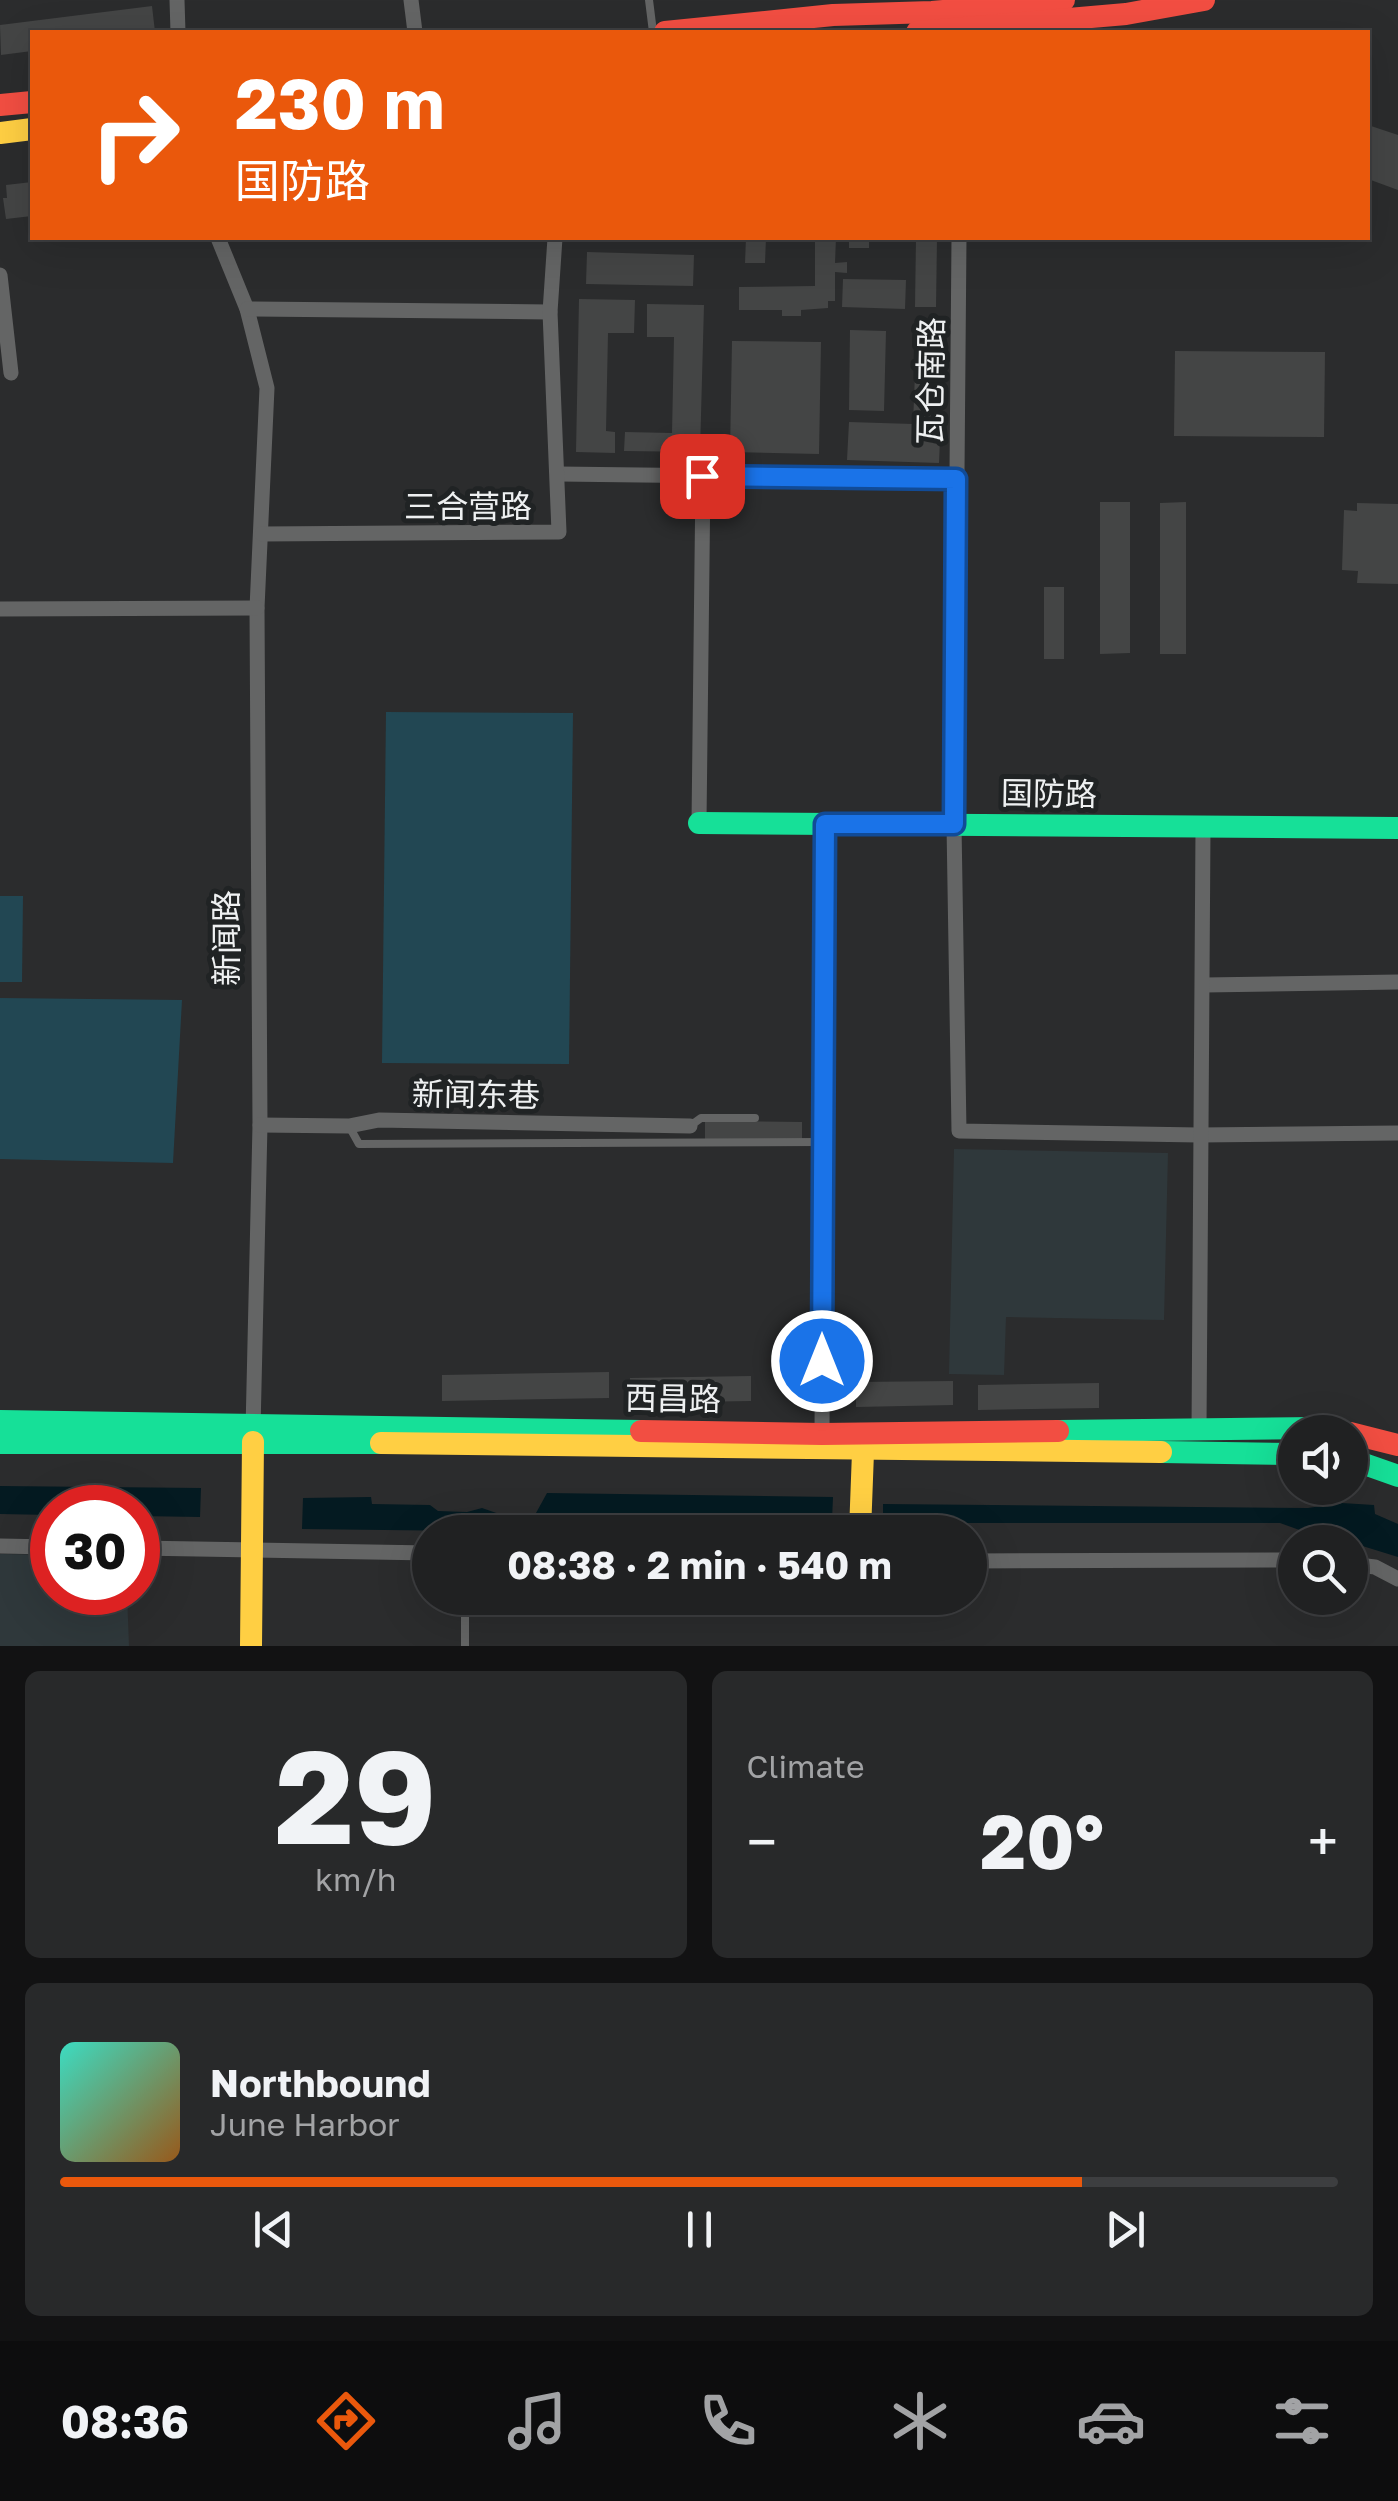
<!DOCTYPE html>
<html lang="en">
<head>
<meta charset="utf-8">
<style>
  body { margin:0; font-family:"Golos Text","Noto Sans SC",sans-serif; background:#28292a; color:#f1f3f6; height:100vh; display:flex; flex-direction:column; font-size:38px; white-space:nowrap }
  * { box-sizing:border-box; margin:0 }
  p { font-size:32px; color:#a2a3a5 }
  .icon { flex:none; width:55px; height:55px; fill:none; stroke:currentColor; stroke-width:2; stroke-linecap:round; stroke-linejoin:round }
  .map { position:relative; height:1646px; overflow:hidden }
  .drawer { display:flex; flex-direction:column; gap:25px; padding:25px; background:#121213; flex:1 }
  .drawer>* { flex:none }
  .top-card { position:absolute; left:30px; top:30px; width:1340px; height:210px; border-radius:0px; box-shadow:0 10px 40px #0002,0 0 0 2px #3d3e40; background:#ea580c; color:#fff; overflow:hidden }
  .fabs { position:absolute; left:1278px; top:1415px; display:grid; gap:20px }
  .fabs a { display:grid; place-items:center; width:90px; height:90px; border-radius:50%; background:#202122; box-shadow:0 10px 40px #0002,0 0 0 2px #3d3e40; font-size:50px }
  .speed { position:absolute; left:30px; top:1485px; display:flex; gap:20px; font-size:50px; font-weight:700; text-align:center }
  .speed>* { display:grid; place-content:center; width:130px; height:130px; border-radius:50%; background:#202122; box-shadow:0 10px 40px #0002,0 0 0 2px #3d3e40; line-height:1 }
  .speed .limit { border:15px solid #d22; background:#fff; color:#111 }
  .pin { position:absolute; display:grid; place-items:center; width:85px; height:85px; color:#fff; margin:-42px; border-radius:20px; box-shadow:0 5px 15px #0006 }
  .me { position:absolute; width:110px; margin:-55px; rotate:0deg; stroke-linejoin:round; filter:drop-shadow(0 0 8px #0008) }
  .turn { display:flex; align-items:center; gap:35px; height:210px; padding:0 40px; font-size:45px }
  .turn .icon { width:130px; height:130px; stroke-width:2.5 }
  .turn b { display:block; font-size:70px; line-height:85px }
  .big { font-size:75px; font-weight:700; line-height:1.1 }
  .drawer .tile { flex:1; display:flex; flex-direction:column; justify-content:center; gap:15px; min-width:0; padding:0 35px; border-radius:15px; background:#28292a }
  .drawer .dial { align-items:center; gap:0 }
  .dial b { font-size:130px; line-height:1 }
  .song { display:flex; align-items:center; gap:30px }
  .cover { width:120px; height:120px; border-radius:15px; background:linear-gradient(135deg,hsl(170 70% 55%),hsl(30 70% 35%)) }
  .played { height:10px; border-radius:5px; background:linear-gradient(90deg,#ea580c 80%,#3d3e40 80%) }
  .keys { display:flex; justify-content:space-around; direction:ltr }
  .heat { display:flex; justify-content:space-between; align-items:center; font-size:55px; direction:ltr }
  .drawer .tiles { flex:1; display:grid; gap:25px; grid-template-columns:1fr 1fr }
  .tile:last-child { grid-column:span 2 }
  .trip { position:absolute; left:412px; top:1515px; width:575px; height:100px; border-radius:50px; background:#202122; box-shadow:0 10px 40px #0002,0 0 0 2px #3d3e40; font-weight:700; line-height:100px; text-align:center }
  .menu { display:flex; height:160px; justify-content:space-around; align-items:center; background:#0d0d0e; color:#a2a3a5 }
  .menu .icon { width:70px; height:70px }
  .menu .current { color:#ea580c }
  .menu b { font-size:45px; color:#f1f3f6 }
  .map>svg:first-child { display:block }
  .built { fill:#2f383b }
  .green { fill:#224753 }
  .water { fill:#041a21 }
  .building { fill:#444545 }
  .lines { fill:none; stroke-linecap:round; stroke-linejoin:round }
  .lane { stroke:#646565; stroke-width:8 }
  .street { stroke:#646565; stroke-width:15 }
  .fast { stroke:#16e098; stroke-width:22 }
  .slow { stroke:#ffcf43; stroke-width:22 }
  .jam { stroke:#f24e42; stroke-width:22 }
  .route-casing { stroke:#114b97; stroke-width:25 }
  .route { stroke:#1a73e8; stroke-width:18 }
  .labels { text-anchor:middle; dominant-baseline:central; stroke-width:10; stroke-linejoin:round; paint-order:stroke }
  .street-label { font-size:32px; fill:#eef0f1; stroke:#202324 }
</style>
</head>
<body>
<div class="map">
<svg width="1398" height="1646" viewBox="0 0 1398 1646">
  <rect width="100%" height="100%" fill="#2b2c2d"/>
  <!-- built -->
  <g class="built">
    <path d="M954,1149l214,4 -4,167 -158,-3 -2,58 -55,-1z"/>
    <path d="M0,1554l52,1v37l75,1 2,53h-129z"/>
  </g>
  <!-- green -->
  <g class="green">
    <path d="M386,712l187,1 -4,351 -187,-1z"/>
    <path d="M0,896h23l-1,86h-22z"/>
    <path d="M0,998l182,2 -9,163 -173,-4z"/>
  </g>
  <!-- water -->
  <g class="water">
    <path d="M0,1486l201,2 -1,29 -62,-1v-8h-86v7l-52,-1z"/>
    <path d="M547,1493l286,4 -1,23 -274,-1 -10,4 -6,9 -240,-3 1,-31 68,-1 1,7 58,1 8,6 29,1 15,-4 23,8 31,-3z"/>
    <path d="M1342,1503l32,2 1,9 23,10v33l-42,-13 -5,-2v-6l-46,-4 -25,-9h-332l-18,-5h-47v-14l425,4z"/>
  </g>
  <!-- building -->
  <g class="building">
    <path d="M152,6l3,26h-123v19l-31,4 -1,-30z"/>
    <path d="M1368,125l30,10v55l-30,-11z"/>
    <path d="M32,182v34l-26,3 -3,-21h4l-1,-13z"/>
    <rect x="600" y="238" width="25" height="4"/>
    <path d="M746,238h20l-1,25h-20z"/>
    <path d="M815,238h21l-1,25 12,-1v11l-12,-1v29h-7v7l-27,2v6h-19v-6h-43v-23l76,-1z"/>
    <rect x="849" y="238" width="20" height="10"/>
    <path d="M916,238h21l-1,69h-21z"/>
    <path d="M587,252l107,3 -1,31 -107,-2z"/>
    <path d="M843,279l63,1 -1,29 -63,-2z"/>
    <path d="M579,299l56,1 -1,33h-26l-2,98 9,1v21l-39,-1z"/>
    <path d="M647,304l57,1 -4,147 -76,-1 1,-19 47,1 2,-96h-27z"/>
    <path d="M917,323l28,1 -6,139 -92,-3 2,-38 64,2z"/>
    <path d="M850,330l36,1 -2,80 -35,-1z"/>
    <path d="M732,341l89,1 -2,112 -89,-2z"/>
    <path d="M1175,351l150,1 -1,85 -150,-1z"/>
    <path d="M1100,502h30v151l-30,1z"/>
    <path d="M1186,502v152h-26v-151z"/>
    <path d="M1357,503l41,1v80l-41,-1 1,-12 -16,-1 2,-60 13,1z"/>
    <rect x="1044" y="587" width="20" height="72"/>
    <path d="M705,1121l97,1v19l-97,-2z"/>
    <path d="M609,1372v26l-167,3v-26z"/>
    <path d="M751,1376v25l-121,2v-25z"/>
    <path d="M953,1381v24l-97,2v-25z"/>
    <path d="M1099,1383v25l-121,2v-25z"/>
  </g>
  <g class="lines">
    <!-- lane -->
    <g class="lane">
      <path d="M649,0l4,32"/>
      <path d="M349,1126l10,18 463,-2"/>
      <path d="M690,1126l11,-8h54"/>
      <path d="M465,1598v48"/>
    </g>
    <!-- street -->
    <g class="street">
      <path d="M177,0l1,32"/>
      <path d="M411,0l4,32"/>
      <path d="M218,238l29,71 20,79 -10,220 3,517 -7,305"/>
      <path d="M959,238l-5,587 5,306 240,4 199,-2"/>
      <path d="M0,275l11,98"/>
      <path d="M247,309l303,3"/>
      <path d="M559,474l397,5"/>
      <path d="M262,534l297,-2 -9,-220 5,-74"/>
      <path d="M0,609l257,-1"/>
      <path d="M699,823l4,-347"/>
      <path d="M1204,985l194,-3"/>
      <path d="M260,1125l89,1 30,-6 311,6"/>
      <path d="M1199,1430l4,-602"/>
      <path d="M822,1434l3,-610"/>
      <path d="M0,1546l52,1"/>
      <path d="M138,1548l292,5"/>
      <path d="M970,1561l325,-1"/>
      <path d="M1350,1564l25,3 23,12"/>
    </g>
    <!-- fast -->
    <g class="fast">
      <path d="M699,823l699,5"/>
      <path d="M0,1421l641,10"/>
      <path d="M1058,1431l258,-3 28,4"/>
      <path d="M0,1443h381"/>
      <path d="M1161,1452l134,2"/>
      <path d="M1350,1459l48,17"/>
    </g>
    <!-- slow -->
    <g class="slow">
      <path d="M0,133l32,-4"/>
      <path d="M381,1443l780,9"/>
      <path d="M860,1532l3,-80"/>
      <path d="M251,1646l2,-204"/>
    </g>
    <!-- jam -->
    <g class="jam">
      <path d="M665,32l168,-17 99,-3 132,-12"/>
      <path d="M917,32l209,-18 78,-14"/>
      <path d="M0,105l32,-3"/>
      <path d="M641,1431l181,3 236,-3"/>
      <path d="M1350,1433l48,12"/>
    </g>
  </g>
  <g class="lines">
    <defs>
      <path id="route" d="M702,476l254,3 -2,345h-129l-3,537"/>
    </defs>
    <!-- route casing -->
    <use href="#route" class="route-casing"/>
    <!-- route -->
    <use href="#route" class="route"/>
  </g>
  <g class="labels">
    <!-- street labels -->
    <g class="street-label">
      <text transform="translate(930 381) rotate(-89)">瓦仓南路</text>
      <text x="468" y="506">三合营路</text>
      <text transform="translate(1049 793) rotate(1)">国防路</text>
      <text transform="translate(226 938) rotate(-90)">新闻路</text>
      <text transform="translate(476 1094) rotate(1)">新闻东巷</text>
      <text transform="translate(673 1398) rotate(1)">西昌路</text>
    </g>
  </g>
</svg>
<div class="fabs">
<a><svg class="icon" aria-label="sound" viewBox="0 0 24 24"><path d="M4 9h4l5-4v14l-5-4H4zM17 9q2 3 0 6"/></svg></a>
<a><svg class="icon" aria-label="search" viewBox="0 0 24 24"><circle cx="10" cy="10" r="6"/><path d="M15 15l6 6"/></svg></a>
</div>
<div class="speed"><div class="limit">30</div></div>
<div class="pin" style="left:702px;top:476px;background:#d93025"><svg class="icon" aria-label="arrive" viewBox="0 0 24 24"><path d="M6 21V4h12l-3 4 3 4H6"/></svg></div>
<svg class="me" style="left:822px;top:1361px" viewBox="-20 -20 40 40"><circle r="17" fill="#1a73e8" stroke="#fff" stroke-width="3"/><path d="M0-11L8 9 0 5-8 9z" fill="#fff"/></svg>
<div class="trip">08:38 · 2 min · 540 m</div>
<div class="top-card">
<div class="turn"><svg class="icon" aria-label="right" viewBox="0 0 24 24"><path d="M7 20v-9h11M14 6l5 5-5 5"/></svg><div><b>230 m</b>国防路</div></div>
</div>
</div>
<section class="drawer">
<div class="tiles">
<div class="tile dial"><b>29</b><p>km/h</p></div>
<div class="tile"><p>Climate</p>
<div class="heat"><a>−</a><b class="big">20°</b><a>+</a></div>
</div>
<div class="tile">
<div class="song"><i class="cover"></i><div><b>Northbound</b><p>June Harbor</p></div></div>
<div class="played"></div>
<div class="keys"><svg class="icon" aria-label="previous" viewBox="0 0 24 24"><path d="M18 5L8 12l10 7zM5 5v14"/></svg><svg class="icon" aria-label="pause" viewBox="0 0 24 24"><path d="M8 5v14M16 5v14"/></svg><svg class="icon" aria-label="next" viewBox="0 0 24 24"><path d="M6 5l10 7-10 7zM19 5v14"/></svg></div>
</div>
</div>
</section>
<nav class="menu">
<b>08:36</b>
<svg class="icon current" aria-label="directions" viewBox="0 0 24 24"><path d="M12 3l9 9-9 9-9-9zM9 14v-3h6M13 9l2 2-2 2"/></svg>
<svg class="icon" aria-label="music" viewBox="0 0 24 24"><path d="M9 18V5l10-2v13"/><circle cx="6" cy="18" r="3"/><circle cx="16" cy="16" r="3"/></svg>
<svg class="icon" aria-label="phone" viewBox="0 0 24 24"><path d="M5 4h4l2 5-3 2q2 4 5 5l2-3 5 2v4C11 20 4 13 5 4z"/></svg>
<svg class="icon" aria-label="climate" viewBox="0 0 24 24"><path d="M12 3v18M4 7l16 10M4 17L20 7"/></svg>
<svg class="icon" aria-label="car" viewBox="0 0 24 24"><path d="M5 17H2v-5l4-1 3-4h7l3 4 3 1v5h-3M9 17h6M6 11h13"/><circle cx="7" cy="17" r="2"/><circle cx="17" cy="17" r="2"/></svg>
<svg class="icon" aria-label="filters" viewBox="0 0 24 24"><path d="M4 7h16M4 17h16"/><circle cx="9" cy="7" r="2"/><circle cx="15" cy="17" r="2"/></svg>
</nav>
</body>
</html>
